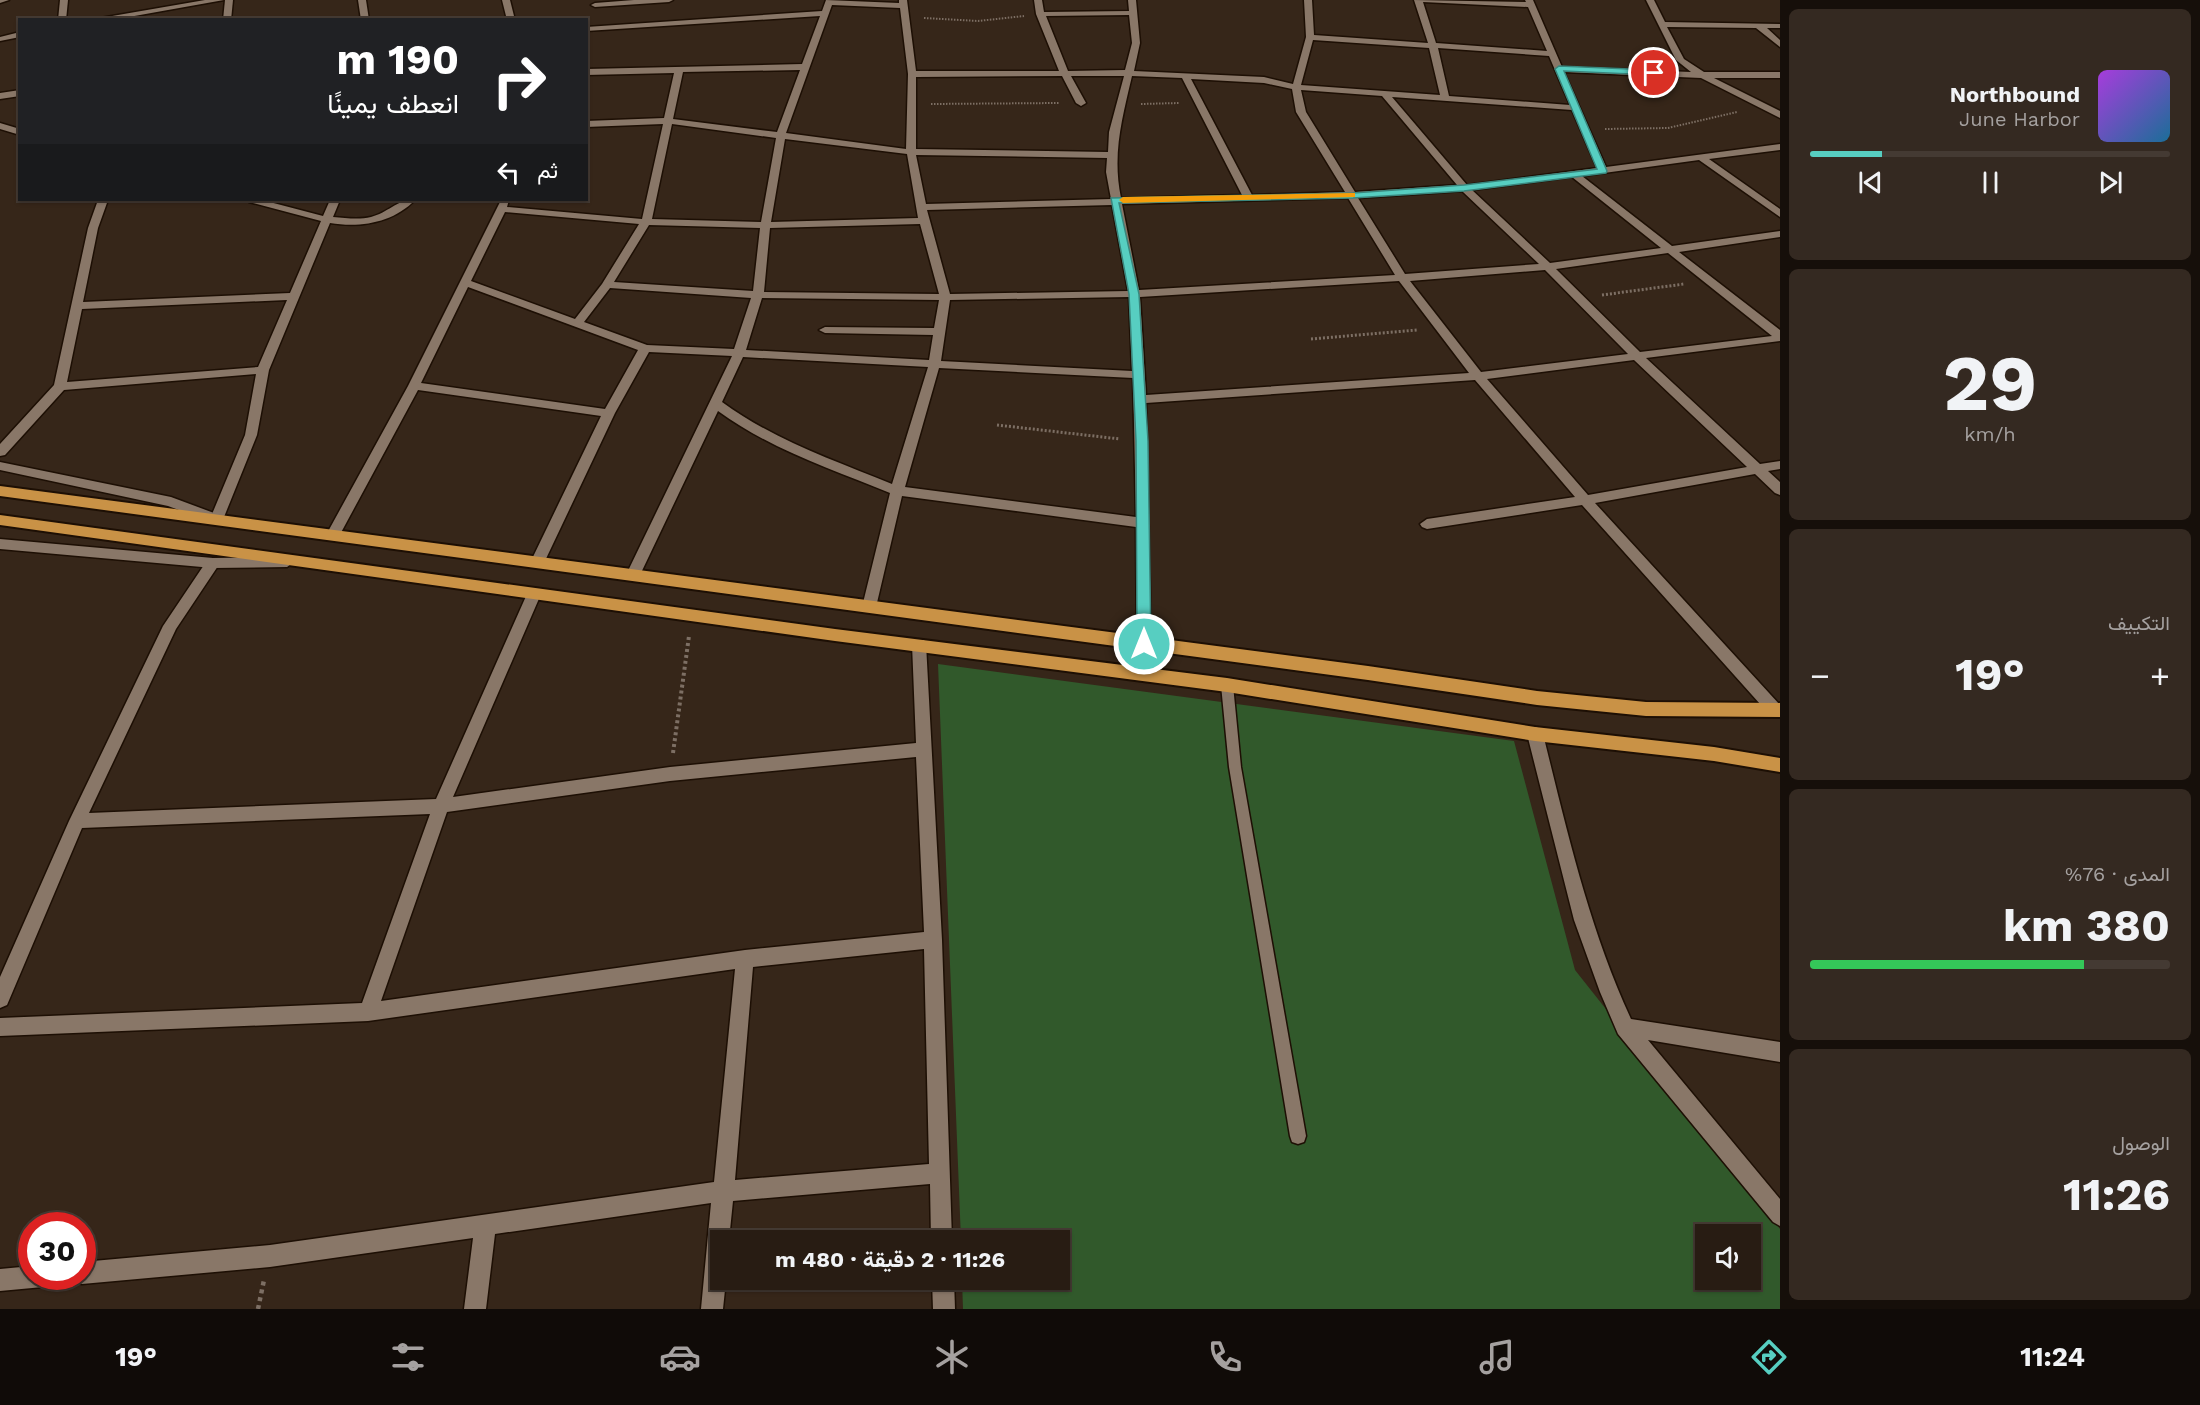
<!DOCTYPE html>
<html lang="ar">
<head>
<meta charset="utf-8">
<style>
  body { margin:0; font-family:"Work Sans",Vazirmatn,sans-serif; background:#342921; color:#f1f3f6; direction:rtl; height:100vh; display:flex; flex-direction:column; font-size:22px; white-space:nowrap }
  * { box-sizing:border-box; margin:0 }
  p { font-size:20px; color:#a5a1a0 }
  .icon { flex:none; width:33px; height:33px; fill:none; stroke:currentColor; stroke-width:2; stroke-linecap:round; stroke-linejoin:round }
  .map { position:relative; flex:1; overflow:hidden; direction:ltr }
  .drawer { display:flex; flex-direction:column; gap:9px; padding:9px; background:#160f0a; width:420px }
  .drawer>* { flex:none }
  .banner { position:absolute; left:18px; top:18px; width:570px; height:183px; border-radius:0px; box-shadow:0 2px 4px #0004,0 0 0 2px #443a33; direction:rtl; background:#202124; color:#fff; overflow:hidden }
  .fabs { position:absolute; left:1695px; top:1224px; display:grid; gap:12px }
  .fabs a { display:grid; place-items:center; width:66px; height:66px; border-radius:0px; background:#281c13; box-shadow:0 2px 4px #0004,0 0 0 2px #443a33; font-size:30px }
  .speed { position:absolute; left:18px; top:1212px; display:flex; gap:12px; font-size:30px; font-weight:700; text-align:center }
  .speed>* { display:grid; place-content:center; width:78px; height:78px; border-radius:50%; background:#281c13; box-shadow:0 2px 4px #0004,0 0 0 2px #443a33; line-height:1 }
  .speed .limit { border:9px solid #d22; background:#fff; color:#111 }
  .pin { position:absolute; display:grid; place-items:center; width:51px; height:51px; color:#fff; margin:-26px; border:3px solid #fff; border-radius:50%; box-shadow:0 2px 6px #0007 }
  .me { position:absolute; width:66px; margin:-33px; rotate:0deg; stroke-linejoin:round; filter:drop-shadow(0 0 4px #0008) }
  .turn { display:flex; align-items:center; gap:21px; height:126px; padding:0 30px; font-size:27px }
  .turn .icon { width:78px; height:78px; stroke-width:2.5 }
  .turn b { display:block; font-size:42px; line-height:51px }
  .then { display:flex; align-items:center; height:57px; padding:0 30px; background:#0003; gap:12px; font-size:22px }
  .big { font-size:45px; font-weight:700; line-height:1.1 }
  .drawer .tile { flex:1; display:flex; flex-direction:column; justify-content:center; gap:9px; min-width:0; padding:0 21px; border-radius:9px; background:#342921 }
  .drawer .dial { align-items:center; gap:0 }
  .dial b { font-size:78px; line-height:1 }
  .song { display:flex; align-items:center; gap:18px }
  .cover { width:72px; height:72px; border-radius:9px; background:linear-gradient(135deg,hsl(280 70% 55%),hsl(200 70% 35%)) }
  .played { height:6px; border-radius:3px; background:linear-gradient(90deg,#57cec1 20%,#443a33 20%) }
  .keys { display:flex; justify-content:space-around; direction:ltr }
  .heat { display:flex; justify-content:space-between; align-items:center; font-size:33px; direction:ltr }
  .charge { height:9px; border-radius:4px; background:linear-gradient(90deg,#34c759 76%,#443a33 0) }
  .trip { position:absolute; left:710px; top:1230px; width:360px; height:60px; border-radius:0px; background:#281c13; box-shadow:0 2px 4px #0004,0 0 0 2px #443a33; font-weight:700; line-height:60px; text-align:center; direction:rtl }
  .menu { display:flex; height:96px; justify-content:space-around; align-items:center; background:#100b08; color:#a5a1a0 }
  .menu .icon { width:42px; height:42px }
  .menu .active { color:#57cec1 }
  .menu b { font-size:27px; color:#f1f3f6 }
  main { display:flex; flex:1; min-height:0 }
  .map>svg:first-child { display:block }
  .green { fill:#31592b; fill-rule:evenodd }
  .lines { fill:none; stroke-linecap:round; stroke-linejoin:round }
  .service-casing { stroke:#1d0f04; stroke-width:3 }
  .minor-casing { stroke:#1d0f04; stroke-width:3 }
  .tertiary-casing { stroke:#1d0f04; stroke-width:3 }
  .trunk-casing { stroke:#1d0f04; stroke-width:4 }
  .path-far3 { stroke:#7d6f64; stroke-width:2; stroke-dasharray:1.5 1.5; stroke-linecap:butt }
  .path-far2 { stroke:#7d6f64; stroke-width:3; stroke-dasharray:2 2; stroke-linecap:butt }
  .path-far1 { stroke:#7d6f64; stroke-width:4; stroke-dasharray:3 3; stroke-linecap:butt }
  .path { stroke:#7d6f64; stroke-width:4.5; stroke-dasharray:4 4; stroke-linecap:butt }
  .service { fill:#897768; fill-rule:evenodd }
  .minor { fill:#897768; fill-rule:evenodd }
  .tertiary { fill:#897768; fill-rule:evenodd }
  .trunk { fill:#c99246; fill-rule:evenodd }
  .route { fill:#57cec1; stroke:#39867d; stroke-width:1.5 }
  .slow { fill:#f59e0b }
</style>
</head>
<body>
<main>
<section class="drawer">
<div class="tile">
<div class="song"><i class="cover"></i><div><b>Northbound</b><p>June Harbor</p></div></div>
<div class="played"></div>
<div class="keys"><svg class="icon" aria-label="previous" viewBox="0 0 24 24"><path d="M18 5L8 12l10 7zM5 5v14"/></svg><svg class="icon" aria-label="pause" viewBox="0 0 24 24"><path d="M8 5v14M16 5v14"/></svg><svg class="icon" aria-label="next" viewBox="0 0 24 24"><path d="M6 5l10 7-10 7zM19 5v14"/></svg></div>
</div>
<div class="tile dial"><b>29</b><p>km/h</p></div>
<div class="tile"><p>التكييف</p>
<div class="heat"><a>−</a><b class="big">19°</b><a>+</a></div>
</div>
<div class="tile"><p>المدى · 76%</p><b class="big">380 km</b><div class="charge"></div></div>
<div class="tile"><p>الوصول</p><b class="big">11:26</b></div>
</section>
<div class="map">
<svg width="1780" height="1309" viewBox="0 0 1780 1309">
  <rect width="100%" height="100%" fill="#362619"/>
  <!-- green -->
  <path class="green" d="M938,664l576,77 61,229 205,259v80h-817l-1,-29h97v-40h-98zM1706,1234h44v46h-44z"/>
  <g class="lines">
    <defs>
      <path id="service" d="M1227,680l4,2 2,3 8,82 65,369 -2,6 -6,2 -6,-2 -2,-6 -61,-369 -8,-82 2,-3z"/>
      <g id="minor">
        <path d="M0,0h9l-9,3z"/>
        <path d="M60,0h8l-2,20h-8z"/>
        <path d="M205,0h19l-112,20h-23z"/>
        <path d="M225,0h8l-2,20h-8z"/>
        <path d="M358,0h8l3,20h-8z"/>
        <path d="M502,0h8l5,20h-8z"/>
        <path d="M634,0h39l-4,2 -74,5 -4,-2 4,-2z"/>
        <path d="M826,0l73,3v-3h8l9,71h143l-23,-57 -2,-14h8l2,12 85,-1 -1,-11h8l4,43 -6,28 130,6 29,7 13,-47 -2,-37h8l2,35 114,8 -14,-43 112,2 -1,-2h8l29,67 129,5 -15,-12 -30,-60h8l11,22 115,2v4h-13l13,12v7l-24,-19 -89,-1 17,32 20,13h76v6h-66l66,33v7l-79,-40 -137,-6 42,95 174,-23v6l-71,9 71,50v8l-81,-57 -117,16 90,70 108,-15v6l-101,15 101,78v11l-134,17 114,106 20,-3v8l-12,2 12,11v13l-5,-2 -20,-19 -160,29 185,202v10l-11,-1 -187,-209 -155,24 -5,-2 -2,-3 7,-5 148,-22 -100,-117 -329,23 5,241 -2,4h-10l-2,-4 -1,-117 -234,-31 -26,111 -2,4h-10l-2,-4 28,-114c-59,-24 -120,-44 -172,-82l-78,164 -2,4h-10l-2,-4 106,-219 -83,-4 -34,61 -72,152 -5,1 -7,-5 70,-145 -183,-26 -81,150h-10l-2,-3 83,-151 93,-186h8l-2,7 135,12 21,-95 -77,3v-6l78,-3 10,-45 -88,2v-6l216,-5 18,-48 -234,15v-4l236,-16zM1423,2l105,5 19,44 -111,-8zM832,5l68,3 8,66 -2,75 -120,-16zM1129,15l3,28 -7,27 -57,1 -22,-55zM1313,40l116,8 11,47 -139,-10zM1438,48l111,8 21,49 -121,-9zM800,70l-23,62 -104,-13 10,-47zM1062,76l14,27 5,3 5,-3 -15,-27h53l-15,56 -1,20 -192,-3v-72zM1132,76l50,2 60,117 -121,3c-9,-44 1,-79 11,-122zM1191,79l73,4 28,6 4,23 49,80 -93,3zM1301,90l81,6 75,89 -102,7 -49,-80zM1392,97l180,13 25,58 -130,17zM672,124l104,14 -15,84 -109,-3zM785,139l122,15 11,64 -147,4zM916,155l191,3 -1,14 5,27 -185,5zM1571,177h1l89,71 -111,15 -78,-73zM1462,191l77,73 -134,10 -47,-76zM1348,198l47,77 -256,15 -17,-86zM1112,205l16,86 -178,3 -23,-84zM505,212l134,12 -37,60 -27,35 -104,-38zM920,224l19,70 -175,-2 6,-64zM649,225l111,3 -7,63 -139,-9zM1668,253l104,83 -132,16 -84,-83zM1545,270l83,84 -147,18 -71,-91zM1399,281l70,92 -323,22 -6,-98zM468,287l170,63 -33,59 -184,-26zM610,288l141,10 -17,51 -87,-4 -63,-23zM1129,297l3,74 -191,-10 9,-61zM762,298l177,2 -5,28 -109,-1 -6,3 6,3 108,2 -4,25 -183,-10zM743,357l185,10 -36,117c-59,-24 -118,-44 -170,-82zM1634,360l113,107 -159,28 -101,-116zM939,368l194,10 3,139 -231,-30z"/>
        <path d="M20,32v5l-20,4v-4z"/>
        <path d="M20,90v6l-20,3v-6z"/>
        <path d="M0,123l20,6v6l-20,-6z"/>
        <path d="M98,200h10l-10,28 -15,74 207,-9 31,-72 -72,-19 -1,-2h14l61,16 7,-16h10l-7,17c13,1 26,3 38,0 17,-4 28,-19 44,-17 -22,23 -55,28 -85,23l-61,147 -12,65 -35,87h-10l-2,-3 35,-84 11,-61 -192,16 -59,65 -5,1v-12l54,-59 34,-157zM287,300l-29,67 -191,15 15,-73z"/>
        <path d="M213,558l7,5 -44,66 -87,184 347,-14 91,-205 7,-5 7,5 -88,203 217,-30 246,-24 -4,-99 2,-4h10l2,4 16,296 10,300h-21l-1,-56 -197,17 -4,39h-9v40h6l-3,29h-22l10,-106 -216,31 -9,75h-22l9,-71 -203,29 -188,17 -8,-3 -1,-5h9v-14l188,-17 444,-63 21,-213 -367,52 -368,15v-18l362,-15 68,-189 -348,14 -75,177 -7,3v-31l69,-156 94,-195 45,-67zM916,757l8,175 -179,18 -364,51 66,-189 223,-31zM924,949l5,215 -194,16 18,-213z"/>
        <path d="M1535,727l6,2 2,5c24,97 46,194 88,285l149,23v20l-132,-22 132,159v27l-7,-4 -155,-188 -18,-42 -26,-72 -47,-186 2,-5z"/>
        <path d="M32,1266v10h22l-3,8 -8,3 -43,4v-22z"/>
        <path d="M932,1280h22l1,29h-22z"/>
      </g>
      <g id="tertiary">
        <path d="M0,462l171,35 51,19 2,3 -7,5 -49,-18 -168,-36z"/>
        <path d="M0,539l213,19 74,-1 7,5 -7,5 -74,1 -213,-19z"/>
      </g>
      <g id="trunk">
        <path d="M0,486l1368,180 169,25 109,11 134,1v14l-134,-1 -109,-11 -169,-25 -1368,-184z"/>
        <path d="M0,515l835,114 392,49 308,49 179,20 66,11v14l-66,-11 -179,-20 -308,-49 -392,-51 -835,-116z"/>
      </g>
    </defs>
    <!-- service casing -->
    <use href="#service" class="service-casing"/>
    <!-- minor casing -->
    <use href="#minor" class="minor-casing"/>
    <!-- tertiary casing -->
    <use href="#tertiary" class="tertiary-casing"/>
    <!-- trunk casing -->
    <use href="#trunk" class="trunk-casing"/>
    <!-- path-far3 -->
    <g class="path-far3">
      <path d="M924,18l54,3 46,-5"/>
      <path d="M931,104l128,-1"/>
      <path d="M1141,104l38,-1"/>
      <path d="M1605,129l63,-1 69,-16"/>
    </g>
    <!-- path-far2 -->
    <g class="path-far2">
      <path d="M1602,295l82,-11"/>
      <path d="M1311,339l106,-9"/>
      <path d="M997,425l123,14"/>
    </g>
    <!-- path-far1 -->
    <path class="path-far1" d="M673,753l16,-117"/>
    <!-- path -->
    <path class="path" d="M258,1309l6,-29"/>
    <!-- service -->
    <use href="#service" class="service"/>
    <!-- minor -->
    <use href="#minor" class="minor"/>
    <!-- tertiary -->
    <use href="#tertiary" class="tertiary"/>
    <!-- trunk -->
    <use href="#trunk" class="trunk"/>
  </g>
  <!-- route -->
  <path class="route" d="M1559,66l95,4 4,3 -4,2 -90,-4 43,100 -1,2 -142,18 -111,7 -234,5 20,91 9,147 3,203 -2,3h-10l-2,-3 -1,-203 -7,-147 -18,-96 242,-5 111,-8 133,-16 -42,-100z"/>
  <!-- slow -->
  <path class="slow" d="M1351,193h4v4l-232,6 -4,-3 4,-3z"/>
</svg>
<div class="fabs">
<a><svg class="icon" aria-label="sound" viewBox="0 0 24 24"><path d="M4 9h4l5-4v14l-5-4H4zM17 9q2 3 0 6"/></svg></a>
</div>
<div class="speed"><div class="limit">30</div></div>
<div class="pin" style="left:1654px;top:73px;background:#d93025"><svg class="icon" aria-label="arrive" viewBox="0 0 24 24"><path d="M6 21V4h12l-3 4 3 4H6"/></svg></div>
<svg class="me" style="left:1144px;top:644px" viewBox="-20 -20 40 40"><circle r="17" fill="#57cec1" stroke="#fff" stroke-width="3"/><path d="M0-11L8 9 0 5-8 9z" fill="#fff"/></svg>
<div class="trip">11:26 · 2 دقيقة · 480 m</div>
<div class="banner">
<div class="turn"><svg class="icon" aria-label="right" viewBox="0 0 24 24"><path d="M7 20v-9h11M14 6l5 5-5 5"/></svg><div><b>190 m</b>انعطف يمينًا</div></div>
<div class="then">ثم<svg class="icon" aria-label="left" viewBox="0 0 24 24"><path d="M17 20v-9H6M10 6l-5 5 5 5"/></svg></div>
</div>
</div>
</main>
<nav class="menu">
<b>11:24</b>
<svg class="icon active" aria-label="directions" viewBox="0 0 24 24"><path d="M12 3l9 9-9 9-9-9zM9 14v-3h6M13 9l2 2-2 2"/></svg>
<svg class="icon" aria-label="music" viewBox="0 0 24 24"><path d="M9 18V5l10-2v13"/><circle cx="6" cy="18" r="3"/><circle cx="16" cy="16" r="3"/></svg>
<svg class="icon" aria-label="phone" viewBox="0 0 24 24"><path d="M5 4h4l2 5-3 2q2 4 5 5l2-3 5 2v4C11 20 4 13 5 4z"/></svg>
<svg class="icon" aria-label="climate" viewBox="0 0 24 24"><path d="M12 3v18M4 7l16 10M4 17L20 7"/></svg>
<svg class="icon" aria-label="car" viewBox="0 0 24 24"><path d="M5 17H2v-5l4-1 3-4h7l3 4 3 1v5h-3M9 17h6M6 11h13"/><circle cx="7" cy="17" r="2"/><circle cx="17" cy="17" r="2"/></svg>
<svg class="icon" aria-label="filters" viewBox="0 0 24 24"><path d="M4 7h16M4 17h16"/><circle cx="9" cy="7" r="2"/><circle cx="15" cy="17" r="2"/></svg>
<b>19°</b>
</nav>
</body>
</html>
